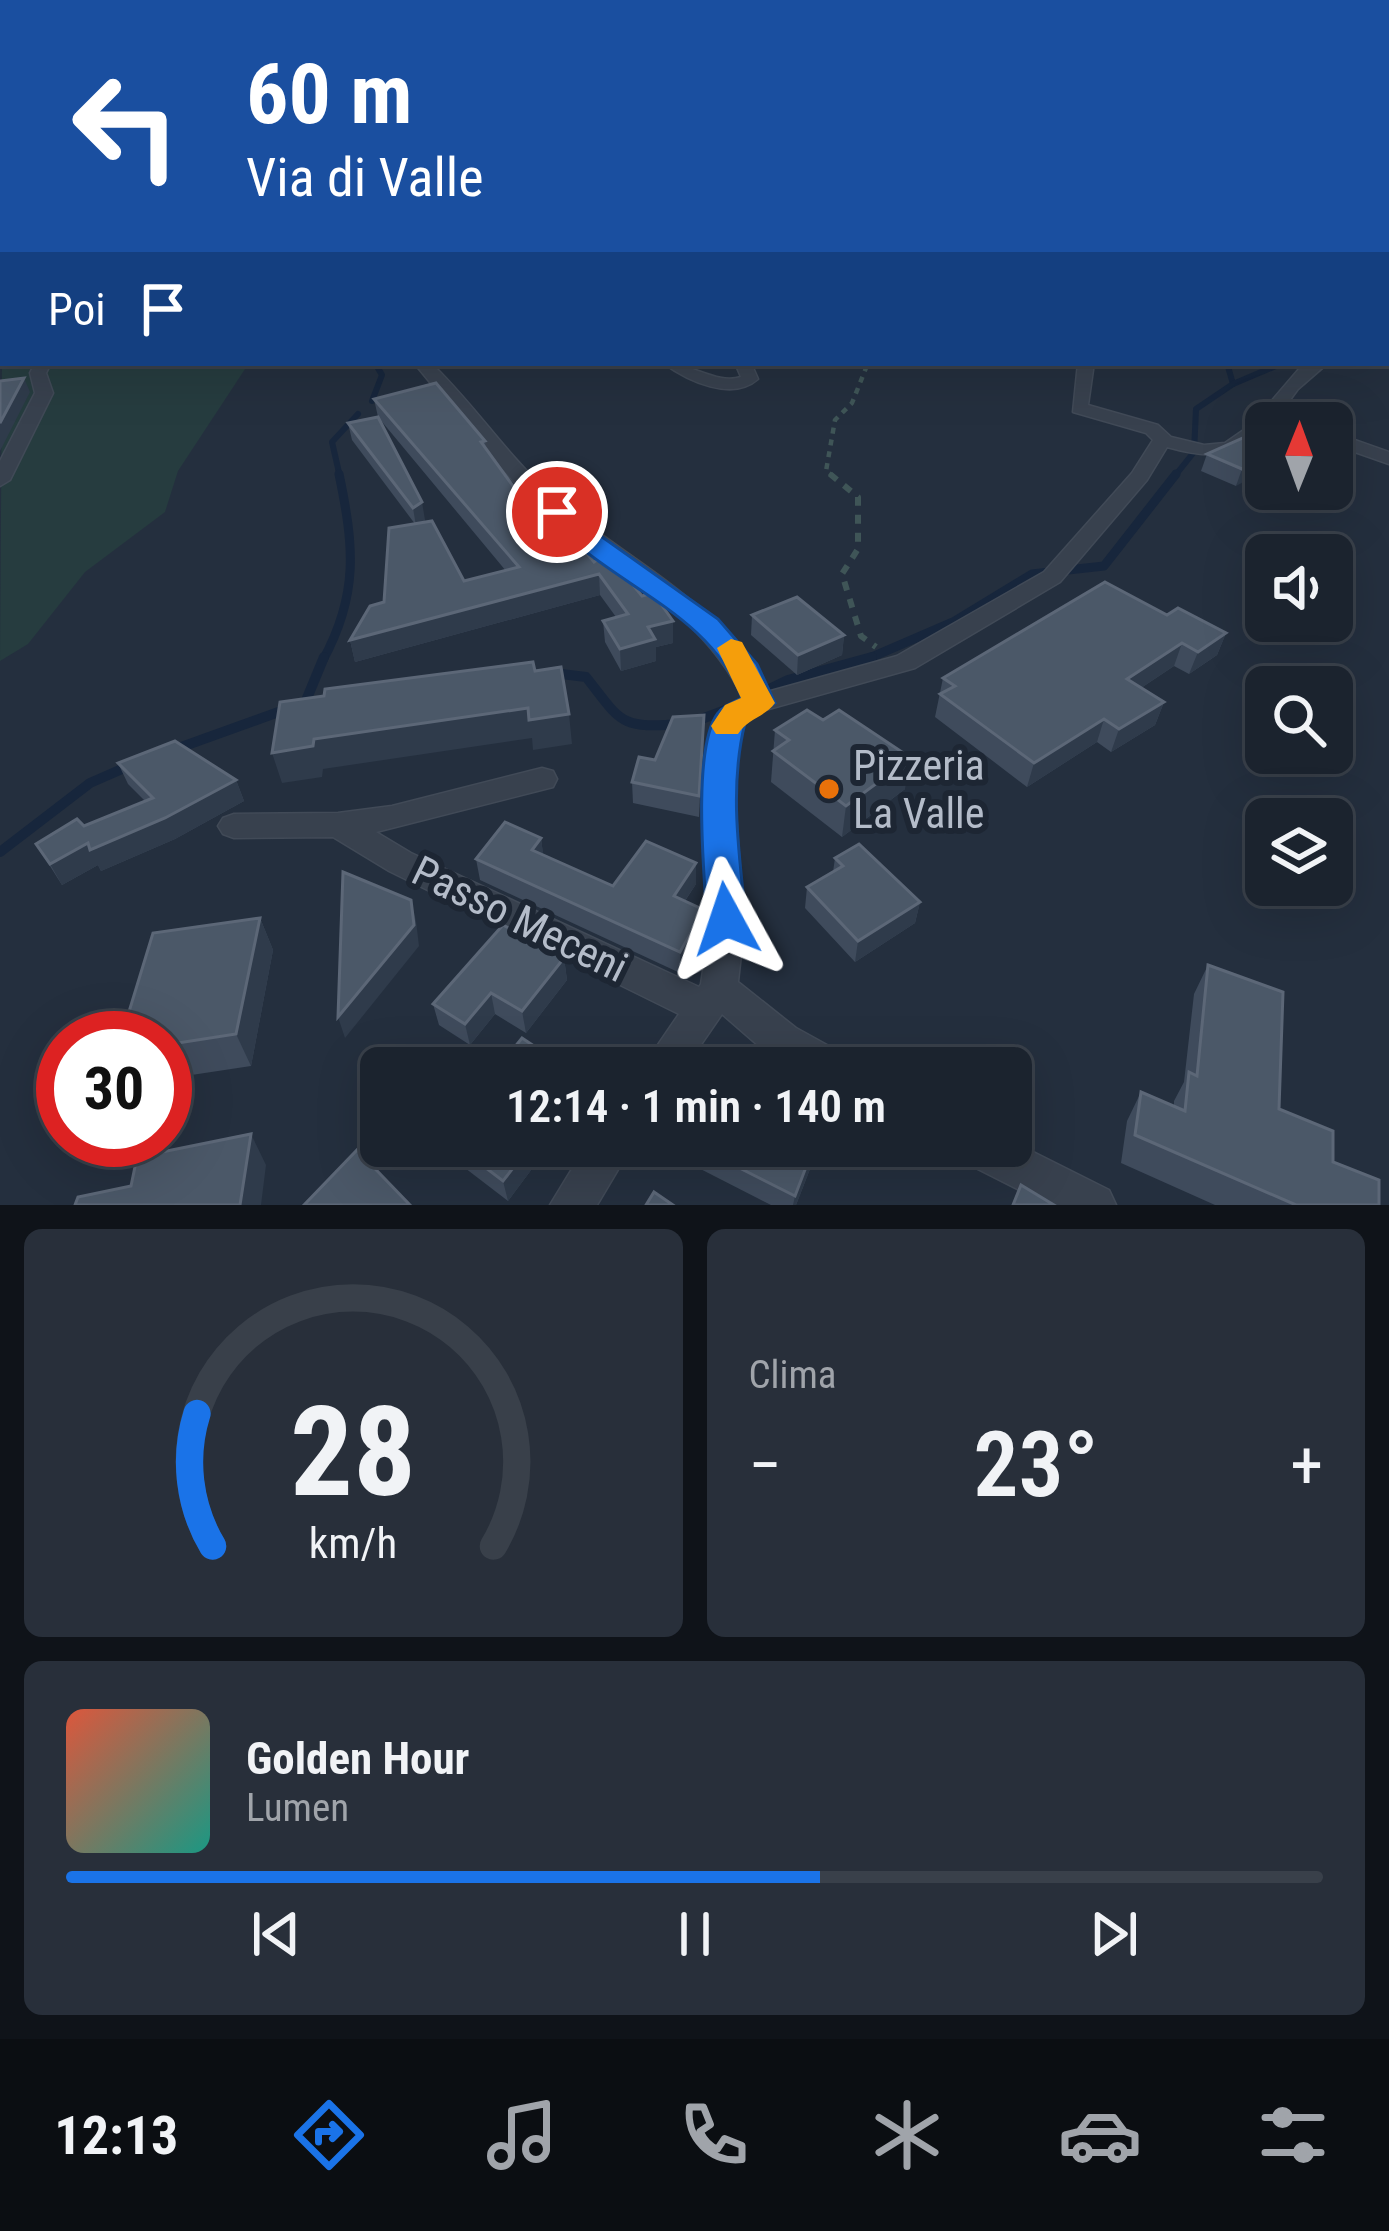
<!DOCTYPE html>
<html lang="it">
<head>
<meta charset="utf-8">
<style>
  body { margin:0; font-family:"Roboto Condensed",sans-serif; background:#282f3a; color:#f1f3f6; height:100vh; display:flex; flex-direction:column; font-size:45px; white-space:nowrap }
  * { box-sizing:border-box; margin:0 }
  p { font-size:39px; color:#a0a4aa }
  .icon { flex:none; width:66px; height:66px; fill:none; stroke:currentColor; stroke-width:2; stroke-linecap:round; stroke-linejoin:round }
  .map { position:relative; height:1205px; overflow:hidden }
  .drawer { display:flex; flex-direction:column; gap:24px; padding:24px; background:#0f1319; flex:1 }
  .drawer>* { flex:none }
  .top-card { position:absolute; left:0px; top:0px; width:1389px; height:366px; box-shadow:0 12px 48px #0002,0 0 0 3px #39404a; background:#1a4fa0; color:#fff; overflow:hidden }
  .needle { width:78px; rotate:1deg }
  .buttons { position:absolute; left:1245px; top:402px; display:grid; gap:24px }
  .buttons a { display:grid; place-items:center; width:108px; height:108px; border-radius:18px; background:#1b232e; box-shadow:0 12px 48px #0002,0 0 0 3px #39404a; font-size:60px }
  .speed { position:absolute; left:36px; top:1011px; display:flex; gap:24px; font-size:60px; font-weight:700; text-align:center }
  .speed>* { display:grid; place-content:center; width:156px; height:156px; border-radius:50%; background:#1b232e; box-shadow:0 12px 48px #0002,0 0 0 3px #39404a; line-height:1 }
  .speed .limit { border:18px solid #d22; background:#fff; color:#111 }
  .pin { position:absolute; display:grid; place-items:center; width:102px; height:102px; color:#fff; margin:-51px; border:6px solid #fff; border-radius:50%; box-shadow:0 3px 12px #0007 }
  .me { position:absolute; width:132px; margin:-66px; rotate:355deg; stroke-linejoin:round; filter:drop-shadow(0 0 9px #0008) }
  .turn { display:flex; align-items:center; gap:42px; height:252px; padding:0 48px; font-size:54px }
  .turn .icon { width:156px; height:156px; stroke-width:2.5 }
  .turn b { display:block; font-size:84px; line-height:102px }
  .then { display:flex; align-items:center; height:114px; padding:0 48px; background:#0003; gap:24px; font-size:45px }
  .big { font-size:90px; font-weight:600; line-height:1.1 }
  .drawer .widget { flex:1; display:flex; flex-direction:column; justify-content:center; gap:18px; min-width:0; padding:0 42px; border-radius:18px; background:#282f3a }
  .drawer .dial { align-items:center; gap:0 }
  .dial svg { height:312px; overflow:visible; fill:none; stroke:#39404a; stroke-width:7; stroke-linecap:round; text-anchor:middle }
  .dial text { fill:#f1f3f6; stroke:none }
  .song { display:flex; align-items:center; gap:36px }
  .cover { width:144px; height:144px; border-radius:18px; background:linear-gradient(135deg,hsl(10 70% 55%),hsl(170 70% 35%)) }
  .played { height:12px; border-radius:6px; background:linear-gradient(90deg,#1a73e8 60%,#39404a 60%) }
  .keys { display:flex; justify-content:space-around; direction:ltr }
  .heat { display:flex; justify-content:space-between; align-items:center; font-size:66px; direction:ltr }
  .drawer .tiles { flex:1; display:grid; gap:24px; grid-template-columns:1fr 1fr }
  .widget:last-child { grid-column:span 2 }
  .trip { position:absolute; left:360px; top:1047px; width:672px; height:120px; border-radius:18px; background:#1b232e; box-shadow:0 12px 48px #0002,0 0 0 3px #39404a; font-weight:600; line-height:120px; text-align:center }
  .dock { display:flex; height:192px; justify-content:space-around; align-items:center; background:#0b0e12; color:#a0a4aa }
  .dock .icon { width:84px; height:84px }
  .dock .on { color:#1a73e8 }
  .dock b { font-size:54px; color:#f1f3f6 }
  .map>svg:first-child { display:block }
  .green { fill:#263c3f }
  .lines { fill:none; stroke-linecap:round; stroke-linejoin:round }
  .stream-far2 { stroke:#17263c; stroke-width:6 }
  .stream-far1 { stroke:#17263c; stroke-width:9 }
  .stream { stroke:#17263c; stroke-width:10 }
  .minor-casing { stroke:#414a57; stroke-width:3 }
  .path-far1 { stroke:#3f5557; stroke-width:4.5; stroke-dasharray:6 6; stroke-linecap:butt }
  .path { stroke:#3f5557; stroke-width:6; stroke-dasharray:9 9; stroke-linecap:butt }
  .minor { fill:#38414e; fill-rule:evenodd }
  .wall { fill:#3f4b5c }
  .shaded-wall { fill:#2f3b4b }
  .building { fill:#4b5868; stroke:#5c6777; stroke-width:3 }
  .route { fill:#1a73e8; stroke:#114b97; stroke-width:3 }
  .slow { fill:#f59e0b }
  .food-dot { fill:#e8710a; stroke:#1d2633; stroke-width:4.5 }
  .labels { text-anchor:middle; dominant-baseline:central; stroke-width:12; stroke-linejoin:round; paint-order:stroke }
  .near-poi-label { font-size:42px; fill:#b4bcc9; stroke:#1d2633; text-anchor:start }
  .near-street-label { font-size:42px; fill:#b4bcc9; stroke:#1d2633 }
</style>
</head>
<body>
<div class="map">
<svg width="1389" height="1205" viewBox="0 0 1389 1205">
  <rect width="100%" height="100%" fill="#242f3e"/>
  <!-- green -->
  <path class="green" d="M3,211v152h246l-71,108 -13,41 -80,60 -57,72 -28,17z"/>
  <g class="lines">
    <!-- stream-far2 -->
    <g class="stream-far2">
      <path d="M1227,363l6,21"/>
      <path d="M372,401l10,-26 -7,-12"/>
      <path d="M340,477l-8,-35 26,-28"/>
      <path d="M1174,477l20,-25 2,-43 37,-25 50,-21"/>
    </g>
    <!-- stream-far1 -->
    <g class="stream-far1">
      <path d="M323,660c36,-66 31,-114 16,-186"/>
      <path d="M865,660l88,-38 79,-48 72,-8 72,-92"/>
    </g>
    <!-- stream -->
    <g class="stream">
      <path d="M553,673l33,4c35,44 32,52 94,47"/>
      <path d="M757,695l31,-15 84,-23"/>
      <path d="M305,703l19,-46"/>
      <path d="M696,721l35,-13"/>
      <path d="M173,750l114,-41"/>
      <path d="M0,852l90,-69 39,-17"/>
    </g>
    <defs>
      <g id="minor">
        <rect x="0" y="172" width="3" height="6"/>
        <rect x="0" y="198" width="3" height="6"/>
        <path d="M35,363h16l-5,10 7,20 -43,87 -10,6v-25l35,-68 -5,-20z"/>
        <path d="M414,363h17c43,41 75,91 119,131 74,66 170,105 217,198l130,-36 147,-84 88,-99 21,-33 -7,-7 -73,-21 5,-49h16l-6,42 70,20 13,12 33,8 21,-2 26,-18 48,-56 10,-6h19l-30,26 -25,34h-7v8c-30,29 -60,27 -99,16l-20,33 -87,102 -145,86 -157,44 -14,10c-17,66 -3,129 -1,195 1,21 -3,44 -5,65l58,46 49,27 6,13h-57l-26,-14 -46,-40 -37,54h-43l37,-54 -290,-143 -56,-34 -99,1 -11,-4 -5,-8 5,-8 11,-4 104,-1 54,-7 150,-38 11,3 4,8 -4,8 -177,45 35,21 288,134 2,-3c3,-22 8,-45 8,-67 0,-63 -20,-148 12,-207l22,-12c-43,-90 -136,-130 -207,-195 -43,-39 -84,-95 -122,-140z"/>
        <path d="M663,363c30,0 53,22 78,14l-6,-14h16l7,16c-26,23 -70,2 -95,-16z"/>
        <path d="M1332,432l57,20v12l-57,-20z"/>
        <path d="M1011,1141l98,49 7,15h-67l-87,-44 -6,-15h55z"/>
        <path d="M586,1146h46l-35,59h-47z"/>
      </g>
    </defs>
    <!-- minor casing -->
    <use href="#minor" class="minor-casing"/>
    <!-- path-far1 -->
    <path class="path-far1" d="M834,477l-8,-6 9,-51 17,-17 16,-40"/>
    <!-- path -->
    <path class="path" d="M830,474l28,23v52l-16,25 19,62 15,11"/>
    <!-- minor -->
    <use href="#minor" class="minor"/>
  </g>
  <!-- wall -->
  <g class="wall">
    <path d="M374,399l111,42 1,8 27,37 81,76 48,34 31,25v22l-17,4v14l-35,10 -16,-29 -2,-21 13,-4 -16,-22 -245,67 -5,-22 34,-38 31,-78 -63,-84 -4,-17 77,97 -4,3 43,58 42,-10 -128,-154z"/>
    <path d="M1266,440l-30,46 -35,-15 6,-17z"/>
    <path d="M752,615l92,20 -2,20 -45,20 -46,-40z"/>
    <path d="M1167,615l59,18 -9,22 -28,19 -15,-8 -33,22 23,14 -9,23 -44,27 -14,-10 -70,45 -92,-70 8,-39z"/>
    <path d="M704,715l-5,102 -66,-14 -1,-21z"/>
    <path d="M775,730l130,59 -63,48 -71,-55z"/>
    <path d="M118,763l118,17 8,21 -69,38 -74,32 -3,-6 -36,20 -26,-41 109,-43 -17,-17z"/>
    <path d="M541,838l2,17 70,31 83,-2 -11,17 19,9v21l-24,42 -200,-93 -4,-21z"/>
    <path d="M835,858l85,44 -5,21 -60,39 -50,-54 2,-21 26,-15z"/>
    <path d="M260,918l13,32 -22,116 -86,13v-41z"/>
    <path d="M564,958l3,22 -41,53 -31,-19 -25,31 -31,-20 -6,-21z"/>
    <path d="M1208,965l71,144 100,96h-164l-94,-42 6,-42 14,-29 33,14v-5l10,-19 10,-88z"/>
    <path d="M446,1146h103l-41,55 -60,-46z"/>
    <path d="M677,1146h142l-23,59h-25l-94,-48z"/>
  </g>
  <!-- shaded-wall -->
  <g class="shaded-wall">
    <path d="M24,378l6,14 -30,59v-28z"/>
    <path d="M1266,456v14l-30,16 6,-17z"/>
    <path d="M422,502l3,18 -9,6 -3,-18z"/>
    <path d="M599,574l1,21 -245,67 -5,-22z"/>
    <path d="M673,621v22l-17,4v14l-35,10 -1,-22 28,-22z"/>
    <path d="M1226,633l-9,22 -28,19 9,-22z"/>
    <path d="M844,635l-2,20 -45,20 1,-20z"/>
    <path d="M1182,643l-8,23 -54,36 7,-23z"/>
    <path d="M1164,702l-9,23 -44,27 8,-23z"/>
    <path d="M528,708l41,6 3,30 -39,6 -1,-12 -209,31 -1,8 -40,6 -10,-30 42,-14z"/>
    <path d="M1104,719l-7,23 -70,45 7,-24z"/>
    <path d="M911,758l-6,31 -63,48 4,-31z"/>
    <path d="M236,780l8,21 -69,38 -74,32 -3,-6 -36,20 -12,-21 38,-21z"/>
    <path d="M541,838l3,22 -12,-10z"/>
    <path d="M696,863v21l-22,33v-21z"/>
    <path d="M411,900l5,21 3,25 -74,92 -7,-21z"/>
    <path d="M920,902l-5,21 -60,39 3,-21z"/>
    <path d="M704,910v21l-24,42v-21z"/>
    <path d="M260,918l13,32 -22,116 -15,-32z"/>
    <path d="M564,958l3,22 -41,53 -4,-22z"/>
    <path d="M491,993l4,21 -25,31 -5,-21z"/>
    <path d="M251,1134l15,31 -5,40h-21z"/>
    <path d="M530,1146h19l-41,55 -5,-20z"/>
    <path d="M814,1146h5l-23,59h-3l2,-9z"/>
  </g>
  <!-- building -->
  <g class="building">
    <path d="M24,378l-24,45v-42z"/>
    <path d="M436,383l49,58 -4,1 32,44 5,-2 33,33 10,-3 25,27 -8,2 16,19 13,-9 35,43 11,-3 20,28 -25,6 7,12 -35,10 -17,-28 25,-7 -29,-40 -249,66 20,-34 14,-4 5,-74 43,-7 32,60 55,-14 -145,-168z"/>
    <path d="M378,417l44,85 -9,6 -65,-85z"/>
    <path d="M1252,434l14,6v16l-24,13 -35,-15z"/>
    <path d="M1105,582l62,33 11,-7 48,25 -28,19 -16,-9 -55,36 37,23 -45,27 -15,-10 -70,44 -94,-69 15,-8 -12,-8z"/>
    <path d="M797,597l47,38 -46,20 -46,-40z"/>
    <path d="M533,662l2,9 26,-4 8,47 -40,6 -1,-12 -214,31 -1,7 -41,7 8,-51 44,-6 1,-7z"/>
    <path d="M807,710l16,10 16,-10 72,48 -65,48 -73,-55 16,-11 -14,-10z"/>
    <path d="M704,715l-5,81 -67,-14 7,-25 16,3 18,-43z"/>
    <path d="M175,741l61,39 -71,38 -75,32 -2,-7 -38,21 -14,-20 41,-25 7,7 69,-28 -35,-35z"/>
    <path d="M505,822l36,16 -9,12 81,36 33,-45 50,22 -22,33 30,14 -24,42 -204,-93z"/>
    <path d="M859,844l61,58 -62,39 -51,-54 36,-21 -8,-8z"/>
    <path d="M343,872l68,28 3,25 -76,92z"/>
    <path d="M260,918l-24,116 -71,11v-7h-44l32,-105z"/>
    <path d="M503,925l61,33 -42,53 -31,-18 -26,31 -32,-20z"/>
    <path d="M1208,965l75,27 -4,117 54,22v31l46,18v25h-83l-161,-70 6,-43 44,19 4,-39 8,4z"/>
    <path d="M522,1038l45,30h-69z"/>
    <path d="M718,1054l30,14h-37z"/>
    <path d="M251,1134l-11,71h-165l3,-8 53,-11 6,-29z"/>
    <path d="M457,1146h73l-27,35z"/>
    <path d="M696,1146h118l-19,50z"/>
    <path d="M357,1150l53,55h-106z"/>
    <path d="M1021,1185l33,20h-41z"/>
    <path d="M654,1192l19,13h-27z"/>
  </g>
  <!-- sky -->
  <linearGradient id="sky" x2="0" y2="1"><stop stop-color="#141a22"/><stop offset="0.46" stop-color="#3f4d63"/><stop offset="1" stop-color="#3f4d63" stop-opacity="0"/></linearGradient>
  <rect width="1389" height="312" fill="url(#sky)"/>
  <!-- route -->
  <path class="route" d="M557,505l161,114 39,45 18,39 -30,20c-16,64 -6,131 1,196l-6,11 -14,5 -13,-5 -6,-11c-3,-44 -15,-172 11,-206 5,-7 16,-11 24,-15 -34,-91 -140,-114 -197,-186z"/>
  <!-- slow -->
  <path class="slow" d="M731,639l11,3 33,61c-10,14 -27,15 -37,31h-22l-5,-8 14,-21 16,-7 -24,-50z"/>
  <!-- markers -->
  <circle class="food-dot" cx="829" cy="789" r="12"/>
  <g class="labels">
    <!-- near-poi labels -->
    <g class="near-poi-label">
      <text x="853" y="765">Pizzeria<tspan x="853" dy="48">La Valle</tspan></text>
    </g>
    <!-- near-street labels -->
    <g class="near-street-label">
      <text transform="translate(520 919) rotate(26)">Passo Meceni</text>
    </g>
  </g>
</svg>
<div class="buttons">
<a><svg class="needle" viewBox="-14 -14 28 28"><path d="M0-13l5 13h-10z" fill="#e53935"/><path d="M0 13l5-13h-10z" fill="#a0a4aa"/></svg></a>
<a><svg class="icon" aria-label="sound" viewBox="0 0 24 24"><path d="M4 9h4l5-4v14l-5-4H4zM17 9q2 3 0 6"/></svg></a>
<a><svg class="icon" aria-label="search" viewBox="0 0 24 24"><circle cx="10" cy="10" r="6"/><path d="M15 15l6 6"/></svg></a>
<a><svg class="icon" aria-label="layers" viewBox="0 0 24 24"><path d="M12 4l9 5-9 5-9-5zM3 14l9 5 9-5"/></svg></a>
</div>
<div class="speed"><div class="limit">30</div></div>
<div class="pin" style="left:557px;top:512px;background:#d93025"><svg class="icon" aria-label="arrive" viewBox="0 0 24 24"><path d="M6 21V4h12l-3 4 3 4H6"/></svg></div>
<svg class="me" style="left:726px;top:919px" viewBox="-20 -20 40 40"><path d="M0-17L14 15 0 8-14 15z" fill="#1a73e8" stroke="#fff" stroke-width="4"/></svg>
<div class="trip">12:14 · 1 min · 140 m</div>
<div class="top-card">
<div class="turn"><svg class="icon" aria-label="left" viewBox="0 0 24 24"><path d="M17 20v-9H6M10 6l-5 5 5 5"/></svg><div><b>60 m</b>Via di Valle</div></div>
<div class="then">Poi<svg class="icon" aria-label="arrive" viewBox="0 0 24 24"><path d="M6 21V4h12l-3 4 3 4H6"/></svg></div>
</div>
</div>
<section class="drawer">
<div class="tiles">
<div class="widget dial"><svg viewBox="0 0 100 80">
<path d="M14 69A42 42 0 1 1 86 69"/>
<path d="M14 69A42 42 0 0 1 10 35" stroke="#1a73e8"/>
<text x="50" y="56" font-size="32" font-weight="700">28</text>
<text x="50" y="72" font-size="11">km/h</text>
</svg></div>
<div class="widget"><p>Clima</p>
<div class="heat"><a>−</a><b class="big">23°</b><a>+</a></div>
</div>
<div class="widget">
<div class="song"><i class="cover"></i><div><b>Golden Hour</b><p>Lumen</p></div></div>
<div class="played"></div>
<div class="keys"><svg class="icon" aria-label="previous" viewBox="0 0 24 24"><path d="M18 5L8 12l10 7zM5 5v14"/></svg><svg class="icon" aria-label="pause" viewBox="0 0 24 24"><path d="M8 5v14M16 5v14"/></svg><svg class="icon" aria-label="next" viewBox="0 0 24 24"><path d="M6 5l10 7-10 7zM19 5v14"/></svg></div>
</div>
</div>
</section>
<nav class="dock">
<b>12:13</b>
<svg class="icon on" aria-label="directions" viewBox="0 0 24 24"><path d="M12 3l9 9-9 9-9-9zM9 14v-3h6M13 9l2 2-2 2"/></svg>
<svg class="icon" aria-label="music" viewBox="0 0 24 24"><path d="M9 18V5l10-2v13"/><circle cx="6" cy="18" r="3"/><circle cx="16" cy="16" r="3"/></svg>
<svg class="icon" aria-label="phone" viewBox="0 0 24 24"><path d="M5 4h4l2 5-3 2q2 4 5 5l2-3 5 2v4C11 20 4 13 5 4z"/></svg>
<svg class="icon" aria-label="climate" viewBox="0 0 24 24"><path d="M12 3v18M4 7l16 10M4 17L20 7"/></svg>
<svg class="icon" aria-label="car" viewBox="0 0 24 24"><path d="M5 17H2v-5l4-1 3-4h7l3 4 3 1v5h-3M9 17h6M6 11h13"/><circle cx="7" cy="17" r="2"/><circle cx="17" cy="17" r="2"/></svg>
<svg class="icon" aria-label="filters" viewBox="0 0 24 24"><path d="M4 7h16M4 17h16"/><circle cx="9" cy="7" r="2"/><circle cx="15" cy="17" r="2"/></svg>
</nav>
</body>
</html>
